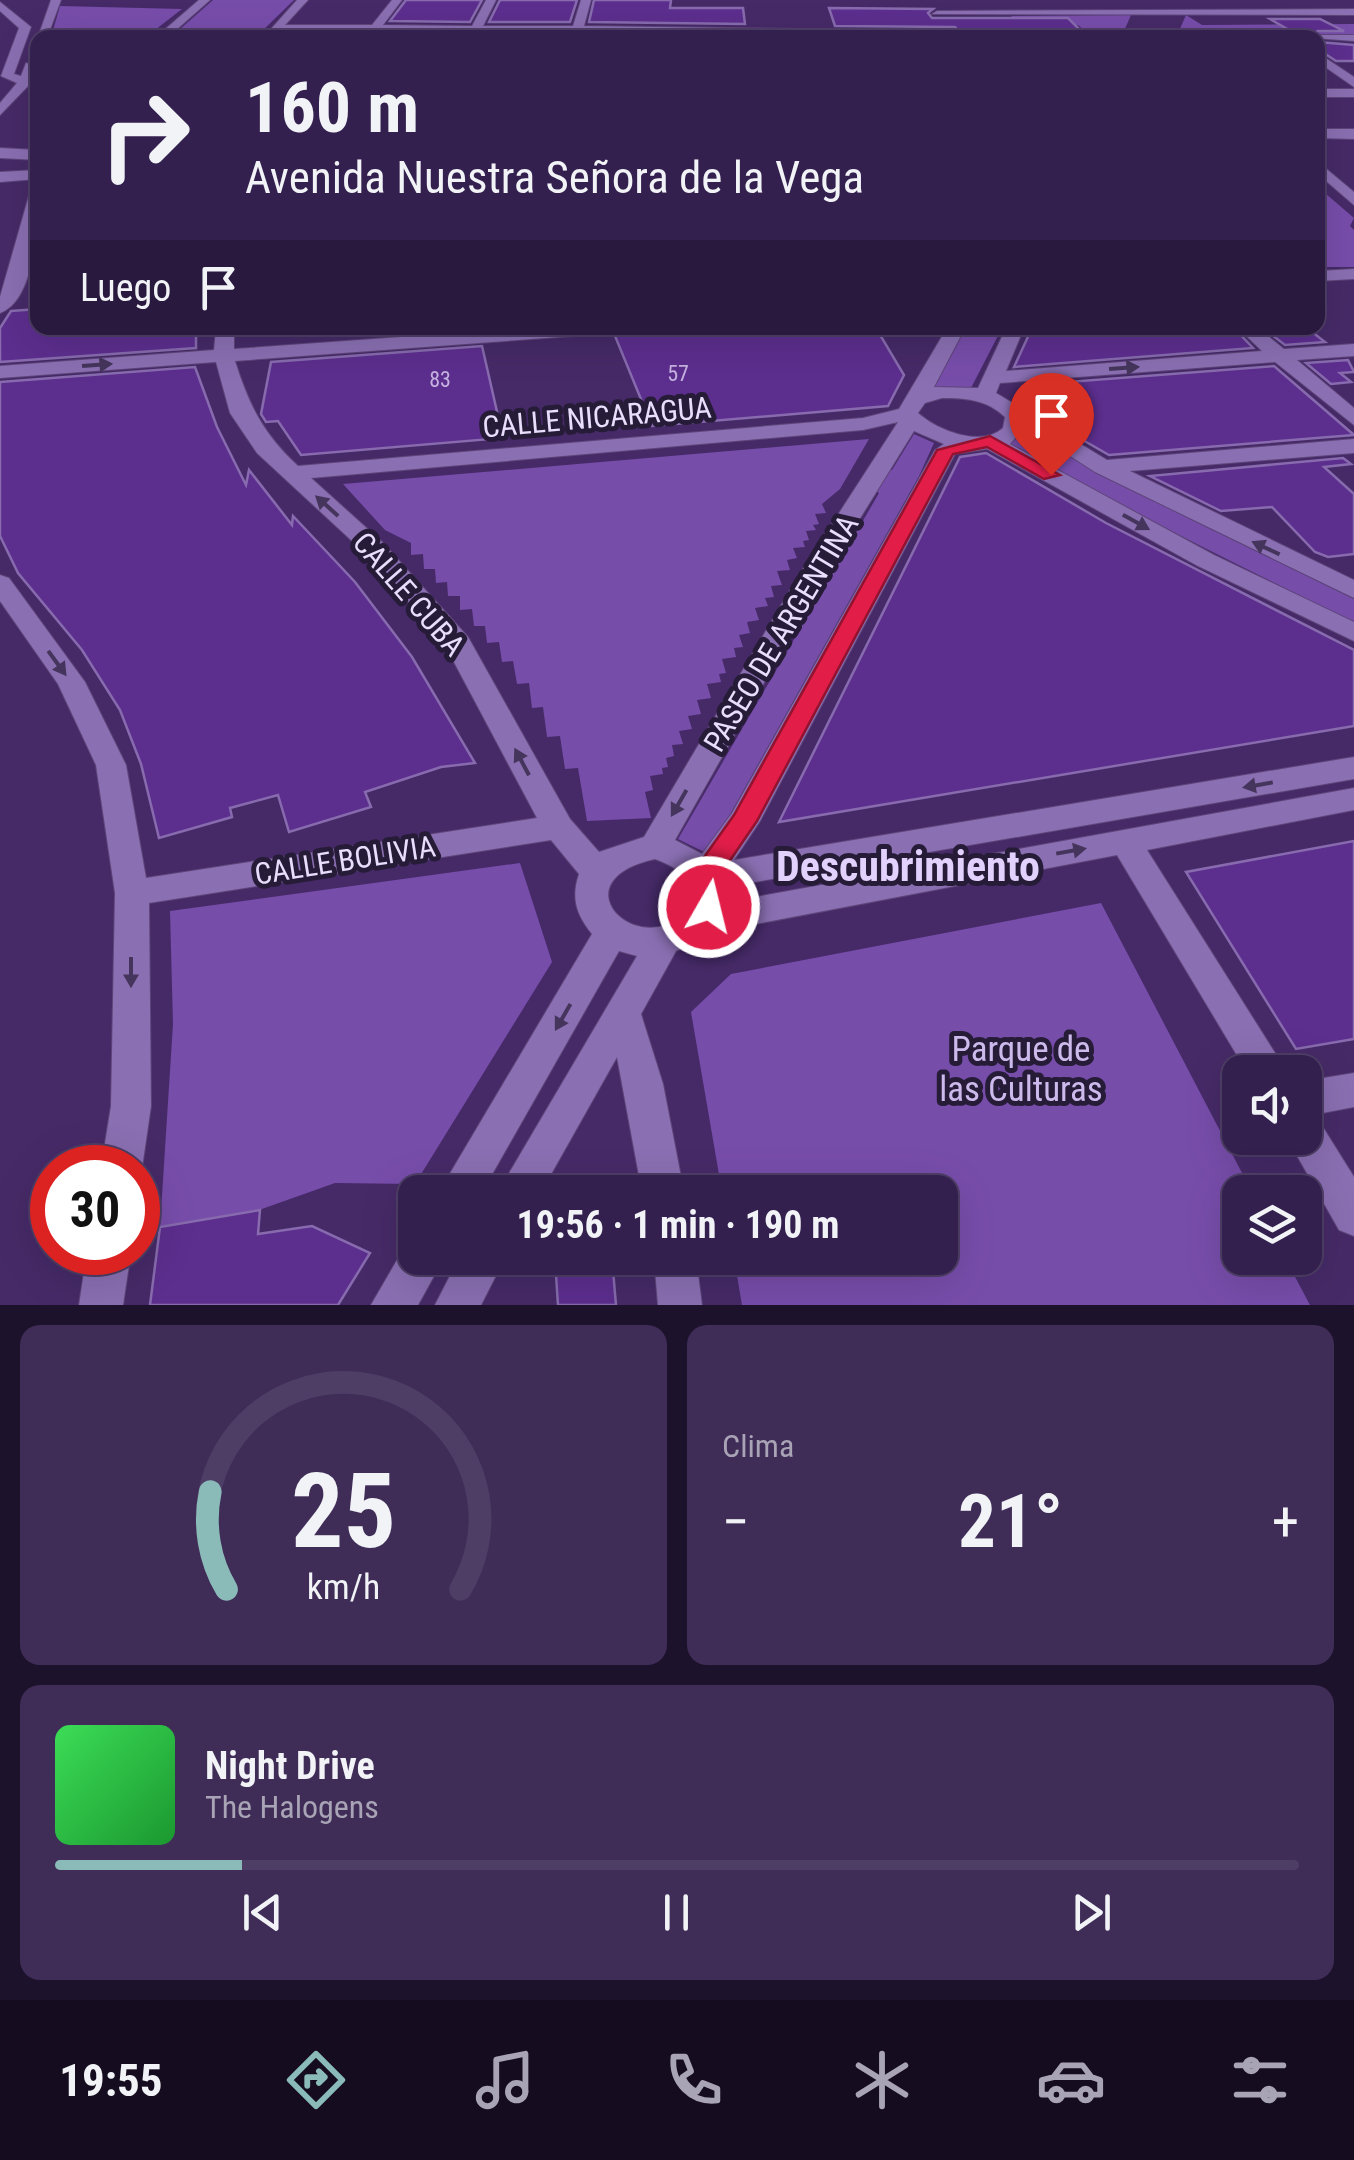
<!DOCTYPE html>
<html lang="es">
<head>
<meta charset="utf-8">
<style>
  body { margin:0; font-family:"Roboto Condensed",sans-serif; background:#3f2d58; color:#f1f3f6; height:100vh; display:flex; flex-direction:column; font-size:38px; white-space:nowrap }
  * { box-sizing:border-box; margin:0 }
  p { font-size:32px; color:#a9a3b6 }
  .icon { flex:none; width:55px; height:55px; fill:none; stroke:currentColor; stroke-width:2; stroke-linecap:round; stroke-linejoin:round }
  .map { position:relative; height:1305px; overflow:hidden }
  .sheet { display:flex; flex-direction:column; gap:20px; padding:20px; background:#1d122b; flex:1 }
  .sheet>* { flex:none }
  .top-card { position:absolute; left:30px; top:30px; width:1295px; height:305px; border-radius:20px; box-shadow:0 10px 40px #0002,0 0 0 2px #4e3e66; background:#34204e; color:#f1f3f6; overflow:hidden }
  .tools { position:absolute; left:1222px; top:1055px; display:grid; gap:20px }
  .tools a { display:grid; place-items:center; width:100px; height:100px; border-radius:20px; background:#34204e; box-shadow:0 10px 40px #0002,0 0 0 2px #4e3e66; font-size:50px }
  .speed { position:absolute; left:30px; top:1145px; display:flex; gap:20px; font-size:50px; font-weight:700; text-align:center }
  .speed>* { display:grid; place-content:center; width:130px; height:130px; border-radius:50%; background:#34204e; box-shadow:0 10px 40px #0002,0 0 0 2px #4e3e66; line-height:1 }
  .speed .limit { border:15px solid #d22; background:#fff; color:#111 }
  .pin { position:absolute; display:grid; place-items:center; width:85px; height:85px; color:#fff; margin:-102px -42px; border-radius:50% 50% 50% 0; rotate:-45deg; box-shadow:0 0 10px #0007 }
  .pin .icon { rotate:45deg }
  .me { position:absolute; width:110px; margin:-55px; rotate:8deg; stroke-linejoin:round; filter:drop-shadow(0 0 8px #0008) }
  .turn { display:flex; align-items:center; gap:35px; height:210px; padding:0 50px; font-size:45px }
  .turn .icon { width:130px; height:130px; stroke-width:2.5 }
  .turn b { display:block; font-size:70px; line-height:85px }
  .then { display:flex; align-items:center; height:95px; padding:0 50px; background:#0003; gap:20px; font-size:38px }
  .big { font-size:75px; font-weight:700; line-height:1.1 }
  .sheet .widget { flex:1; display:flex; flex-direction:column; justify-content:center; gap:15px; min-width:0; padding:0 35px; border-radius:20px; background:#3f2d58 }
  .sheet .dial { align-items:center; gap:0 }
  .dial svg { height:260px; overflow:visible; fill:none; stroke:#4e3e66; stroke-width:7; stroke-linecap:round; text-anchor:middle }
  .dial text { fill:#f1f3f6; stroke:none }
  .song { display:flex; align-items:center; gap:30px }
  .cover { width:120px; height:120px; border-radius:15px; background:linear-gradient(135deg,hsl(130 70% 55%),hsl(130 70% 35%)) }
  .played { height:10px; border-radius:5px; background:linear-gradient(90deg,#8bbbb9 15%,#4e3e66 15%) }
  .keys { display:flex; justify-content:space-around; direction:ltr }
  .heat { display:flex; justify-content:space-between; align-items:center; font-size:55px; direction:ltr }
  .sheet .tiles { flex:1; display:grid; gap:20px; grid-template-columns:1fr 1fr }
  .widget:last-child { grid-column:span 2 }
  .trip { position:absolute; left:398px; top:1175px; width:560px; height:100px; border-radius:20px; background:#34204e; box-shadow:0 10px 40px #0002,0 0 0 2px #4e3e66; font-weight:700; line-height:100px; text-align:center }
  .tab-bar { display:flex; height:160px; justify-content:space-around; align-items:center; background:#150d1f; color:#a9a3b6 }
  .tab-bar .icon { width:70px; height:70px }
  .tab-bar .active { color:#8bbbb9 }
  .tab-bar b { font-size:45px; color:#f1f3f6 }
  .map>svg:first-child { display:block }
  .green { fill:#774daa }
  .building { fill:#5c2e8e; stroke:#876bae; stroke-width:2.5 }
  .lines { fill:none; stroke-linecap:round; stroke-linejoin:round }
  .street-casing { stroke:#5e4579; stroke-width:2 }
  .secondary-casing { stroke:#5e4579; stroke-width:2 }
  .street { fill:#8a6fb2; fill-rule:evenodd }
  .secondary { fill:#8a6fb2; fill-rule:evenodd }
  .oneway { fill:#45355c }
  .route { fill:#e11d48; stroke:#92132f; stroke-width:2.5 }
  .labels { text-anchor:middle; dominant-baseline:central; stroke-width:10; stroke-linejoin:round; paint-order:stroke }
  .far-number-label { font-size:22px; fill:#c6b2e0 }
  .street-label { font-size:30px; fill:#e9defc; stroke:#271c37 }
  .near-park-label { font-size:35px; fill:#cdbaec; stroke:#271c37 }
  .near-quarter-label { font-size:42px; font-weight:bold; fill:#e2d1fd; stroke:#271c37 }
</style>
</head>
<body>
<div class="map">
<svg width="1354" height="1305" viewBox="0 0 1354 1305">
  <rect width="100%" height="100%" fill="#462a68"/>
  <!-- green -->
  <g class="green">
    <path d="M213,0h81l-38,37h-85z"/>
    <path d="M60,6l122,3 -36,28h-95z"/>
    <path d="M1131,15l-10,23 -29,-1 -14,-12h-58l-9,-9z"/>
    <path d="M1186,15l16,10 152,-1v12l-177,-1 9,-3 -7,-1z"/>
    <path d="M1318,187l36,31 -4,8 4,4v37h-36z"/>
    <path d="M966,328h36l-31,60 -40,1z"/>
    <path d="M1026,430l152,83 176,86v24l-211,-106 -133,-74z"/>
    <path d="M914,434l20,9 -15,33 -211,378 -30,-15 201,-346 -5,-3 12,-21 6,1z"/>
    <path d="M869,439l-29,50 -18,15 4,9 -11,1 4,10 -6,1 3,5 -10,1 3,9 -6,1 2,6 -12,1 4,10 -10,2 3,10 -13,1 5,14 -11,1 3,11 -9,1 3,8 -13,2 4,12 -12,2 3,11 -11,2 4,12 -9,1 2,9 -14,2 4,14 -7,1 2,8 -14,2 4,14 -14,2 4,14 -13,2 4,13 -13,2 4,13 -11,1 2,11 -8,2 2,9 -6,1 1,6 -13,2 3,14 -8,2 6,26 -64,3 -9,-53 -13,1 -5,-33 -13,1 -4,-30 -11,1 -3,-25 -12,1 -4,-23 -11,1 -3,-20 -12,1 -2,-17h-11l-2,-17 -12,1v-14h-12l-1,-14 -11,1 -1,-14h-11l-1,-15 -12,1v-12l-26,-13 -42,-46z"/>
    <path d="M520,863l32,99 -137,222 -80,-1 -76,27 -99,17 13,-203 -3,-113z"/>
    <path d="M1101,903l151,289h-12v66h45l25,47h-568l-8,-47h206v-66h-218l-31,-180 40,-38z"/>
  </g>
  <!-- building -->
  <g class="building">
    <path d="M406,0h76l-12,22 -80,-1z"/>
    <path d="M500,0h77l-7,22h-81z"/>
    <path d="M594,0h77l-1,8h73l2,16 -156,-2z"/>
    <path d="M829,8l104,1 -5,4 4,5h136l20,20h-249l116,-3 4,-4 -4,-4 -120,-1z"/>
    <path d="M1270,19h50l24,12h-26l-15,7z"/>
    <path d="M1318,42l36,3v16h-18l-18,-12z"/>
    <path d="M38,309v19h158v20l-196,14v-34l11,-17z"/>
    <path d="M730,328h146l28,47 -16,31 -236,20 -37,-90z"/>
    <path d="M1032,328h202l19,20 -239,19z"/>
    <path d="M1263,328h44l18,14 -40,3z"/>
    <path d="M482,346l21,92 -202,17 -23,-34 -12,1 -5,-8 10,-52z"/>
    <path d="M1348,360l6,12 -14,1 11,9 -20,2 -25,-21z"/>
    <path d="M1274,366l80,69 -245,20 -54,-31 -29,-33 8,-1 -5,-5z"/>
    <path d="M195,367l22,60 29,58 3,-15 43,55 1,-9 62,66 57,75 63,106 -34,4 -76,25 6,15 -82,25 -11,-37 -48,13 2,9 -73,21 -18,-74 -21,-54 -38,-60 -64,-77 -18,-37v-154z"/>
    <path d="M986,453l120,70 248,127v76l-575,96 181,-365z"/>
    <path d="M1343,458l8,6 -27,3 30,27v60l-26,3 -13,-5 -43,-45 -51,4 -71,-35z"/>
    <path d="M1354,841v198l-58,10 -110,-177z"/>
    <path d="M260,1210l-2,24 54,-8 58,27 -32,52h-188l10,-78z"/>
    <path d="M570,1258h42l4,47h-58l-2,-30 15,-2z"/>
  </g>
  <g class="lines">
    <defs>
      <g id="street">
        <path d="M51,0h10l-14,38 -10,2z"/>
        <path d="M199,0h11l-43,38h-12z"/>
        <path d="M297,0h11l-23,25h87l20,-25h10l-19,25 89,1 14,-26h10l-13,26h90l8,-26h10l-7,26 371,5 -373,2 -1,5h-12l2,-5 -91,-1 -3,6h-11l2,-6h-90l-4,6h-10l2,-6 -87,-1 -6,7h-10z"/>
        <path d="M0,2l31,25 -17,47 7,2 5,-13 10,3 -7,19 -29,30v-12l17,-20 -16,-7 18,-48 -19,-17z"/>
        <path d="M1354,9v6l-422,-1 5,-3z"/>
        <path d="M1136,33l158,2 5,3h-168z"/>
        <path d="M1318,35h36v6l-41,-3z"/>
        <path d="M1318,53l36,24v10l-36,-25z"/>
        <rect x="1318" y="89" width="36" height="8"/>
        <path d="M1318,162l36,30v13l-36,-31z"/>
        <path d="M38,170v9l-38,3v-10z"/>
        <path d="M38,188c0,32 -2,112 -38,125v-16l30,-105z"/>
        <path d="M1354,269v10l-36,2v-10z"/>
        <path d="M216,328h18v21l295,-21h80l-9,6 -365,27c14,44 28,73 63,105l565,-48 36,-9 48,-81h18l-31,59 44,1 28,-60h18l-18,43 256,-20 -24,-23h20l26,21 70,-5v12l-57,4 57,48v17l-79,-63 -275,21 -4,10 111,67 247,-21v14l-224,18 224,109v18l-259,-126 -70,-45 -15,17 204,111 140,67v19l-158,-76 -209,-116 -32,5 -195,367 -26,39 620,-103v22l-628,108 2,15 626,-114v22l-207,40 140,222h-40l-130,-217 -408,78 -33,18 -35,63 22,70 21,108h-42l-25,-135 -76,135h-43l139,-236 -18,-5 -137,241h-43l153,-258c-16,-20 -21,-36 -13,-60l-28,-34 -402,63 2,203 -9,62 -4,9v-9h-37l10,-62 4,-213 -19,-128 -38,-81 -58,-83v-26l9,3 76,104 41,83 20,113 391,-60 -91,-171 -82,-95 -107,-99 -27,-40 -14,-51 -216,16v-12l214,-16zM942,398c25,0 45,2 63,19l-2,11c-22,20 -66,2 -85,-15l7,-10zM898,422l-99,153 -155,262 -45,15 -29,-33 -102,-182 -86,-95 -71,-64 552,-48zM914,431l30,13 -9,6 -203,363 -30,41 -27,-14 150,-265zM655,859c22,8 39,19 39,44 -48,67 -143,-21 -39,-44z"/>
        <path d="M1354,1073v34l-47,9 12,5 35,56v59l-15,-6 -52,-92h18v-57z"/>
        <path d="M415,1239v19h29l-26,47h-47l36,-62z"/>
        <path d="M87,1252h44l-8,53h-44z"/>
        <path d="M459,1258h46l-24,47h-46z"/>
        <path d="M654,1258h42l6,47h-44z"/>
      </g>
      <g id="secondary">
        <path d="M1354,129v10l-36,-1v-9z"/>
        <path d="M0,148l38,2v10l-38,-2z"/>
      </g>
    </defs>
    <!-- street casing -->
    <use href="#street" class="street-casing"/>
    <!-- secondary casing -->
    <use href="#secondary" class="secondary-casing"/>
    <!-- street -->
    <use href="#street" class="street"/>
    <!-- secondary -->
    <use href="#secondary" class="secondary"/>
  </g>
  <!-- one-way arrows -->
  <defs><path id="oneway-solid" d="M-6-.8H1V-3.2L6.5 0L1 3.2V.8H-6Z" transform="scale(2.5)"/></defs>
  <g class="oneway">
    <use href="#oneway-solid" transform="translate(97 365) rotate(-4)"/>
    <use href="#oneway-solid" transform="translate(1124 368) rotate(-4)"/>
    <use href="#oneway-solid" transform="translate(327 506) rotate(-138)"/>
    <use href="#oneway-solid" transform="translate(1136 522) rotate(29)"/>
    <use href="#oneway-solid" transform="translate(1266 548) rotate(-155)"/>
    <use href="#oneway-solid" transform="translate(57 663) rotate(54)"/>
    <use href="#oneway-solid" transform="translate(522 762) rotate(-118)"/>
    <use href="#oneway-solid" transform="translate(1258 785) rotate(170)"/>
    <use href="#oneway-solid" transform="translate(679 803) rotate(120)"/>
    <use href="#oneway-solid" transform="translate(1071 851) rotate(-10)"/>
    <use href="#oneway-solid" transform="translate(131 972) rotate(90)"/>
    <use href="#oneway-solid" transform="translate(563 1017) rotate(120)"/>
  </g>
  <!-- route -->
  <path class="route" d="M990,436l70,39 -16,4 -57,-32 -34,7 -196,367 -37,54 5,17 -6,23h-20l-7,-41 42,-59 203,-365z"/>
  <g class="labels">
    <!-- far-number labels -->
    <g class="far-number-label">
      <text x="678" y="373">57</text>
      <text x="440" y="379">83</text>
    </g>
    <!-- street labels -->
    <g class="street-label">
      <text transform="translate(597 417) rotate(-5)">CALLE NICARAGUA</text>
      <text transform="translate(409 594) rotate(49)">CALLE CUBA</text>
      <text transform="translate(781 633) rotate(-59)">PASEO DE ARGENTINA</text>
      <text transform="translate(345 860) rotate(-9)">CALLE BOLIVIA</text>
    </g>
    <!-- near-park labels -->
    <g class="near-park-label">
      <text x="1021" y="1049">Parque de<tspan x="1021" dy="40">las Culturas</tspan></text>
    </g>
    <!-- near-quarter labels -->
    <g class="near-quarter-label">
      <text x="908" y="866">Descubrimiento</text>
    </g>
  </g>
</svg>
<div class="tools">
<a><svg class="icon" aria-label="sound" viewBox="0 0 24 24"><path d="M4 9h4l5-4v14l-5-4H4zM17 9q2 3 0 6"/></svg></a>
<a><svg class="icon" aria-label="layers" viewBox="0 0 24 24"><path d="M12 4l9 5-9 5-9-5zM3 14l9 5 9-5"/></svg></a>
</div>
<div class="speed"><div class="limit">30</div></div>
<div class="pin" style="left:1051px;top:475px;background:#d93025"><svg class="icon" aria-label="arrive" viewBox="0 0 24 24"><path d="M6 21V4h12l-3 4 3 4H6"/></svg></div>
<svg class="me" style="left:709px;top:907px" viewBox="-20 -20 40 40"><circle r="17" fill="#e11d48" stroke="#fff" stroke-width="3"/><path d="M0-11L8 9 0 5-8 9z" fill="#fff"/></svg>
<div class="trip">19:56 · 1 min · 190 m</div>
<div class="top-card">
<div class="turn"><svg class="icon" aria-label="right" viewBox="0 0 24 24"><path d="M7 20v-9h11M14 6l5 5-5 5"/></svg><div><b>160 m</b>Avenida Nuestra Señora de la Vega</div></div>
<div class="then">Luego<svg class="icon" aria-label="arrive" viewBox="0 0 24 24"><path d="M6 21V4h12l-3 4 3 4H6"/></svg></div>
</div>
</div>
<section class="sheet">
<div class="tiles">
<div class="widget dial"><svg viewBox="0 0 100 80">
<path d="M14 69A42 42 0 1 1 86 69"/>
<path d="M14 69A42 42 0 0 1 9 39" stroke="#8bbbb9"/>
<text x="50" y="56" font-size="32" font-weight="700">25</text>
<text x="50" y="72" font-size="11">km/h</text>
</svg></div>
<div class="widget"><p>Clima</p>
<div class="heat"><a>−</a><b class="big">21°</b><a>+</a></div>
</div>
<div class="widget">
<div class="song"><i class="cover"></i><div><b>Night Drive</b><p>The Halogens</p></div></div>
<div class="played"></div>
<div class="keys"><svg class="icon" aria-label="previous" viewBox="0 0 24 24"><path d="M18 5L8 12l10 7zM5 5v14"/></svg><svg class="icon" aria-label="pause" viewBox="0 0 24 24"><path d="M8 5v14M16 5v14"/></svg><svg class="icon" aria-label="next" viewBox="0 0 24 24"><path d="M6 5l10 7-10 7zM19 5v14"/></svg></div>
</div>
</div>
</section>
<nav class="tab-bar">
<b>19:55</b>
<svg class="icon active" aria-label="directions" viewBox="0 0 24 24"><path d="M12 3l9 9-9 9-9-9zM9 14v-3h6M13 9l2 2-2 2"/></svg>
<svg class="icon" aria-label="music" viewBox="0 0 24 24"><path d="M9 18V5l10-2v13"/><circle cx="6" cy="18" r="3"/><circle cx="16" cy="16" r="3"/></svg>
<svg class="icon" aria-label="phone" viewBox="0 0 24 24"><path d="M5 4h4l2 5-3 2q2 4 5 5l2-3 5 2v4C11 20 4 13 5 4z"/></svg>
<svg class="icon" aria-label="climate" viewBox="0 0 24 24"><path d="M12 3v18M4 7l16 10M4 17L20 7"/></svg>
<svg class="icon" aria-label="car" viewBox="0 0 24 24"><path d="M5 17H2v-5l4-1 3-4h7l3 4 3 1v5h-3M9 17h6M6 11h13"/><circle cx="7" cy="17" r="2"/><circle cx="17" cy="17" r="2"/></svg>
<svg class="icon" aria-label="filters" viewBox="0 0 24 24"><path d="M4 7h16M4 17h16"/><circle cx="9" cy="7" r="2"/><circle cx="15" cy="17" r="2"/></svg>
</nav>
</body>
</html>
